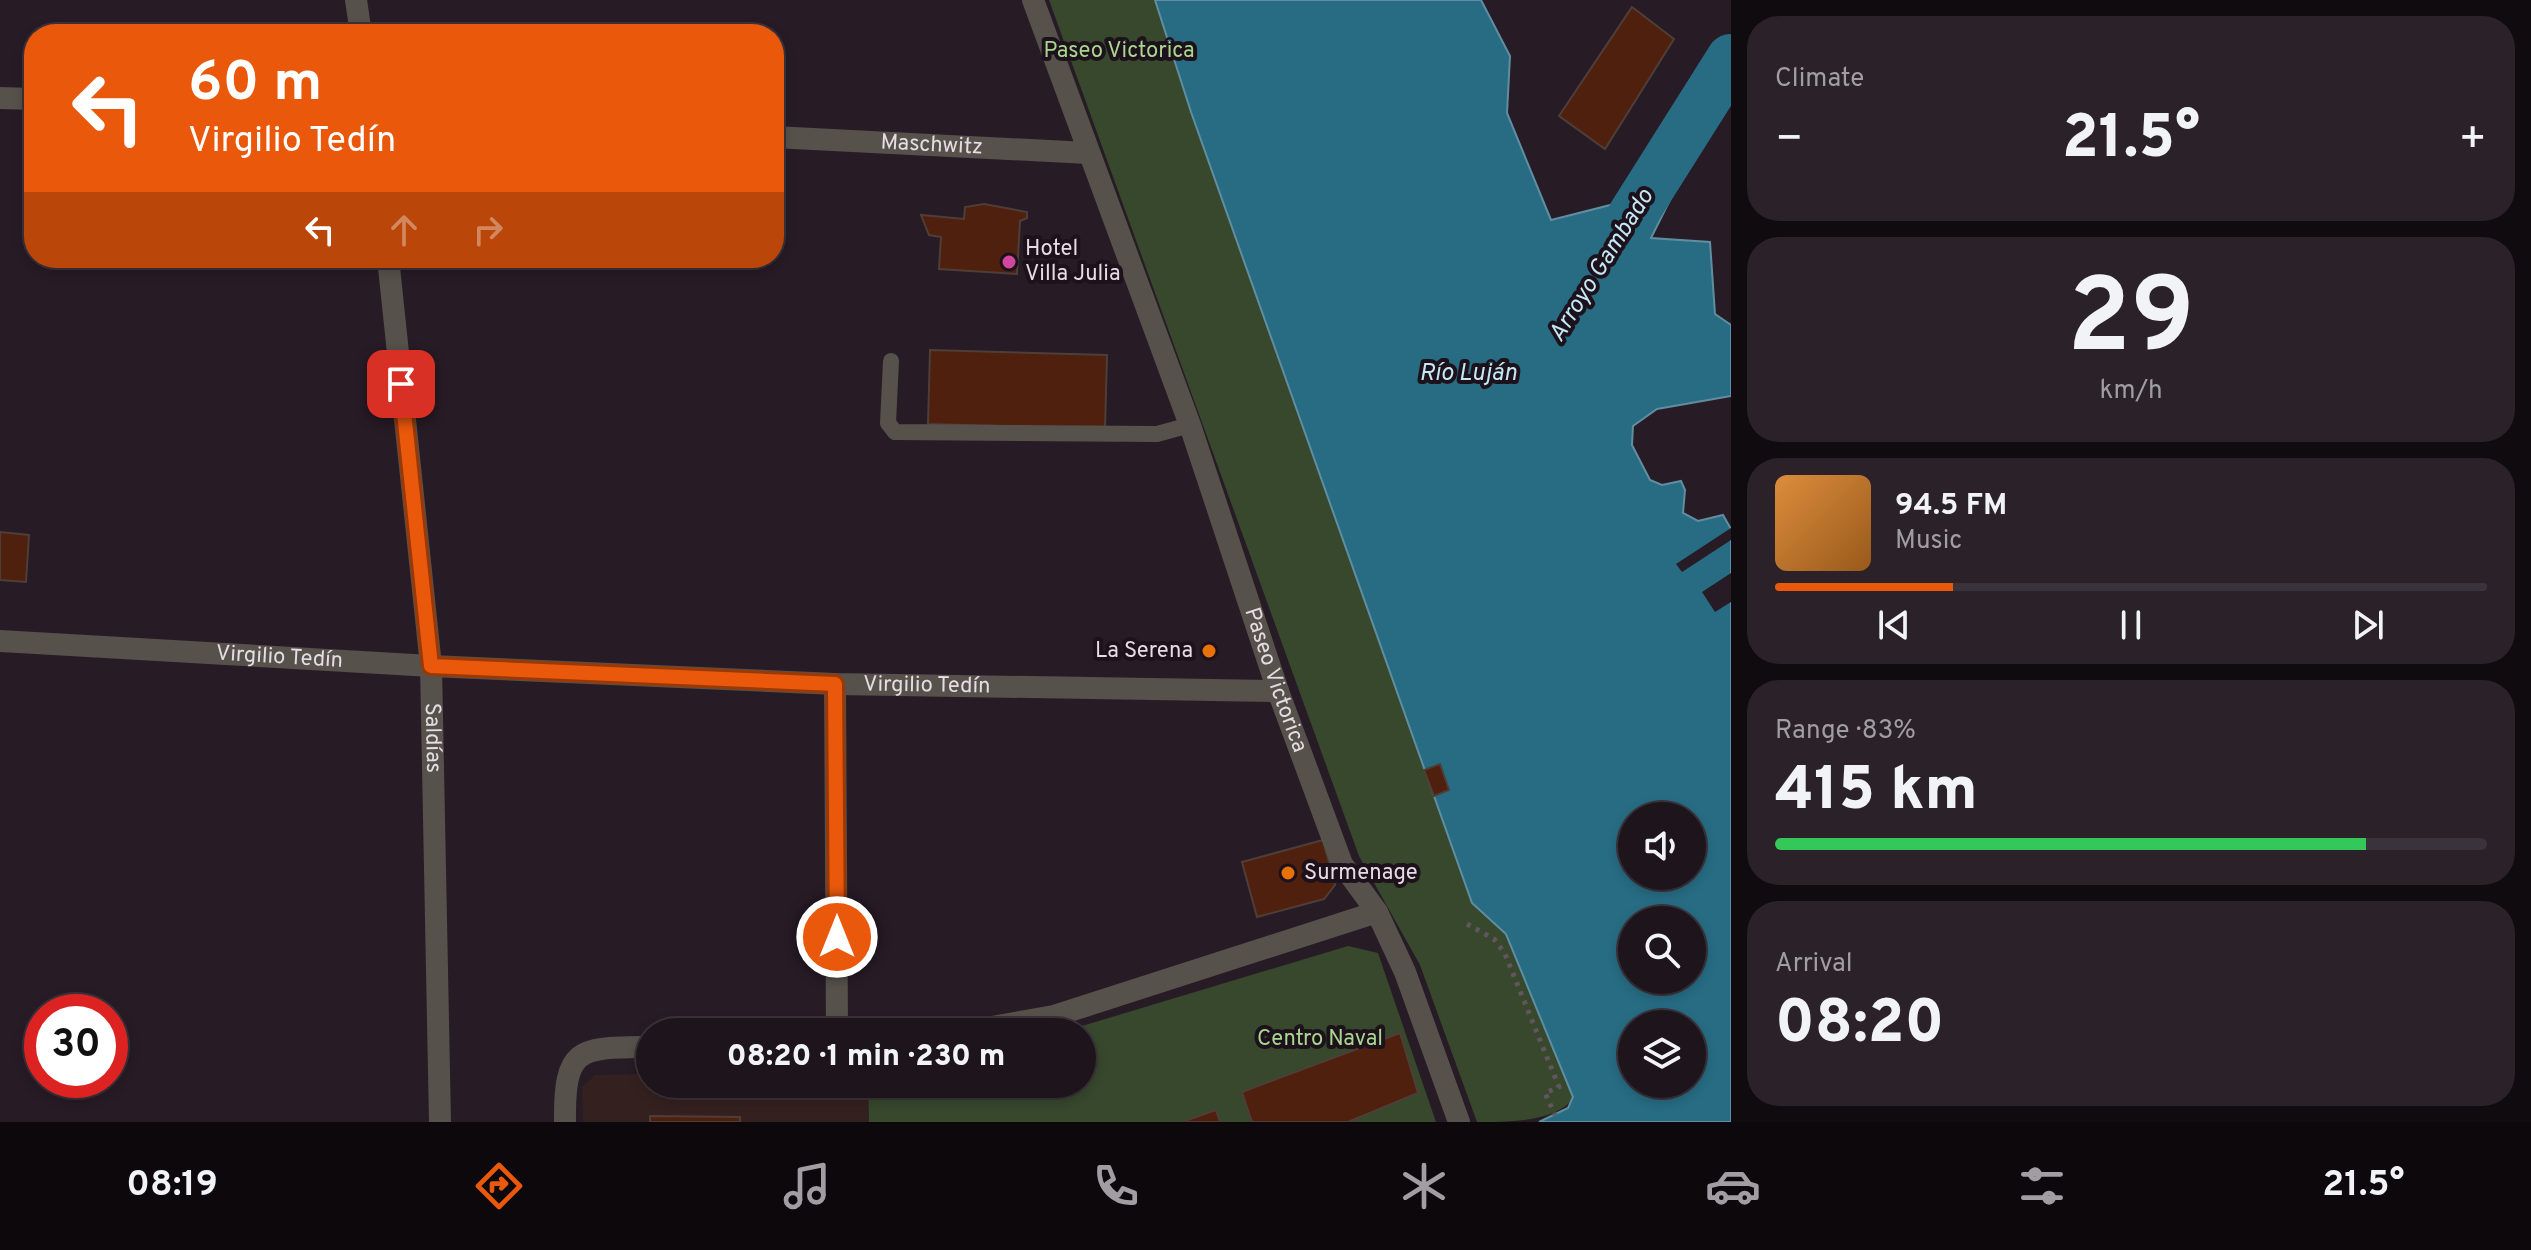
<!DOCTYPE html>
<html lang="en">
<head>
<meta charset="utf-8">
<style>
  body { margin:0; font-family:Overpass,sans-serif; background:#2a2129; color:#f1f3f6; height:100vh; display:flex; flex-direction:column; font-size:30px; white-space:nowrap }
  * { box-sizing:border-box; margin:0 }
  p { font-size:26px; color:#a09ea3 }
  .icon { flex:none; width:44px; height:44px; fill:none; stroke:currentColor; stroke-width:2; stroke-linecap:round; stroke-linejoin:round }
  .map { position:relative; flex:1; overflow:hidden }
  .sheet { display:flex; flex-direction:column; gap:16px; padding:16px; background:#100b0f; width:800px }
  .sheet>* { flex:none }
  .top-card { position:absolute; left:24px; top:24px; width:760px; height:244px; border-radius:32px; box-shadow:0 4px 12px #0003,0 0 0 2px #3b333b; background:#ea580c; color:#fff; overflow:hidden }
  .controls { position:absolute; left:1618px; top:802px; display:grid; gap:16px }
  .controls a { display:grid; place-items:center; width:88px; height:88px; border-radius:50%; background:#1d141c; box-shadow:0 4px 12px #0003,0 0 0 2px #3b333b; font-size:40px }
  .speed { position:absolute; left:24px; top:994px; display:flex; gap:16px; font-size:40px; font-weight:700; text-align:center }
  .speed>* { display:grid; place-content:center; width:104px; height:104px; border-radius:50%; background:#1d141c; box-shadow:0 4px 12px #0003,0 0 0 2px #3b333b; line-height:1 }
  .speed .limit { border:12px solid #d22; background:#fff; color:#111 }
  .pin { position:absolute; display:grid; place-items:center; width:68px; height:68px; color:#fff; margin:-34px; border-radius:16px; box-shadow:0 4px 12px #0006 }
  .me { position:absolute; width:88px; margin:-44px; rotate:0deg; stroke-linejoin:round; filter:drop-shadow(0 0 6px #0008) }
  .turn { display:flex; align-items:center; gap:28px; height:168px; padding:0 32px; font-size:36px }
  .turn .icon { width:104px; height:104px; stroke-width:2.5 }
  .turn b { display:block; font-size:56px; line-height:68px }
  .lanes { display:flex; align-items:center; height:76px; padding:0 32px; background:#0003; justify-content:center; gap:40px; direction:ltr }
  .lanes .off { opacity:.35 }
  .big { font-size:60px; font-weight:800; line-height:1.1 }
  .sheet .tile { flex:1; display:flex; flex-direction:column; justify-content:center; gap:12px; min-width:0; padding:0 28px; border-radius:32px; background:#2a2129 }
  .sheet .dial { align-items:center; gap:0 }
  .dial b { font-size:104px; line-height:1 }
  .song { display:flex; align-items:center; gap:24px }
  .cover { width:96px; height:96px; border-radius:12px; background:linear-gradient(135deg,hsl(30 70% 55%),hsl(30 70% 35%)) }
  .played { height:8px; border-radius:4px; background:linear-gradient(90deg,#ea580c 25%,#3b333b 25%) }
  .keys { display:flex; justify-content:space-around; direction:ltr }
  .heat { display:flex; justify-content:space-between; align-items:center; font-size:44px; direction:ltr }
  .charge { height:12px; border-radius:6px; background:linear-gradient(90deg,#34c759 83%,#3b333b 0) }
  .trip { position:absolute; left:636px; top:1018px; width:460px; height:80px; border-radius:40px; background:#1d141c; box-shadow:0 4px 12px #0003,0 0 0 2px #3b333b; font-weight:800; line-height:80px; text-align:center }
  .dock { display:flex; height:128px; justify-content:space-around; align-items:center; background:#0c080b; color:#a09ea3 }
  .dock .icon { width:56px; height:56px }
  .dock .on { color:#ea580c }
  .dock b { font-size:36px; color:#f1f3f6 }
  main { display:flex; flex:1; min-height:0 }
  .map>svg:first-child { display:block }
  .medical { fill:#34211f }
  .green { fill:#37482d }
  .water { fill:#276c83; stroke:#608ea0; stroke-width:2; fill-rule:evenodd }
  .pier { fill:#271b26 }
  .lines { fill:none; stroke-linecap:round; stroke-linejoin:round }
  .river { stroke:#276c83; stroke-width:50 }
  .building { fill:#4f200d; stroke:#4f3e38; stroke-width:2 }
  .path { stroke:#615660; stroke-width:5; stroke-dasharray:4 6; stroke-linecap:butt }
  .service { stroke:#56514b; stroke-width:16 }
  .minor { stroke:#56514b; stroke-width:22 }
  .tertiary { stroke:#56514b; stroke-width:22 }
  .route-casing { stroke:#983908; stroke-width:20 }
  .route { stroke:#ea580c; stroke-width:14 }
  .hotel-dot { fill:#d1479c; stroke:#1d121c; stroke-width:3 }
  .food-dot { fill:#e8710a; stroke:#1d121c; stroke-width:3 }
  .labels { text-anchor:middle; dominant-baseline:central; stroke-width:8; stroke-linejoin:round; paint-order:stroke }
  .park-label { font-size:22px; fill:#a9d68e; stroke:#1d121c }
  .street-label { font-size:22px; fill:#e5dce4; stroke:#1d121c }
  .poi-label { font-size:22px; fill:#e5dce4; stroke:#1d121c; text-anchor:start }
  .water-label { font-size:24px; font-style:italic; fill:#c4e8f6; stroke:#1d121c }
</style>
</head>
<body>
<main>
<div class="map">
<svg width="1731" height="1122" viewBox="0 0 1731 1122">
  <rect width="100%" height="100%" fill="#271b26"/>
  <!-- medical -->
  <path class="medical" d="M650,1074v10h218l1,38h-286l-1,-35 13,-12z"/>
  <!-- green -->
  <g class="green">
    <path d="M1049,0h106l36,112 281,791 34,31 68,163c-16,25 -66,25 -97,25l-57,-157 -61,-109z"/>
    <path d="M1348,946l30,7 58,169h-567l-1,-38h214v-52h-20z"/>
  </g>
  <!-- water -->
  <path class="water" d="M1155,0h326l29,56 -3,57 44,107 67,-17 43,-59 18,38 -28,56 59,4 5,72 16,11v71l-74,13 -24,17 -1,19 18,35 12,5 19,-4 4,9 -2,23 15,8 25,-6 8,14v593h-192l29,-14 5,-11 -67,-163 -34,-31 -281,-791zM1632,816h60v60h-60zM1632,920h60v60h-60zM1632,1024h60v60h-60z"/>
  <!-- pier -->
  <g class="pier">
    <path d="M1731,528v12l-49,32 -6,-8z"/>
    <path d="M1731,573v29l-16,10 -13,-20z"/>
  </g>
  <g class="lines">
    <!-- river -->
    <path class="river" d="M1632,216l99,-157"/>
  </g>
  <!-- building -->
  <g class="building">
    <path d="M1632,7l42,32 -69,110 -46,-33z"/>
    <path d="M984,204l43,8v6l-7,3 -3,53 -78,-5 2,-32 -12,-2 -8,-20 43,4 1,-12z"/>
    <path d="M930,350l177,5 -2,74 -177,-5z"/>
    <path d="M0,532l29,3 -3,47 -26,-2z"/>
    <path d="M1440,764l9,26 -15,6 -10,-26z"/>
    <path d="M1323,840l12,45 -11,14 -67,18 -15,-55z"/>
    <path d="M1400,1033l18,60 -70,29h-96l-10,-30z"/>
    <path d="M1216,1110l4,12h-38z"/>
    <path d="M650,1116l90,1v5h-90z"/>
  </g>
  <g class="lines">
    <!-- path -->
    <path class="path" d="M1467,924l27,15 11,15 54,133 -14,6 10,22"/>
    <!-- service -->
    <path class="service" d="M891,361l-3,62 7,9 262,2 33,-9"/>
    <!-- minor -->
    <g class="minor">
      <path d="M356,0l5,34"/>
      <path d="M0,98l34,1"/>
      <path id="s1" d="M774,137l314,16"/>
      <path id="s2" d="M388,258l43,408 9,456"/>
      <path id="s3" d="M0,641l431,25 404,18 443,7"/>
      <path d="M835,684l2,348"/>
      <path d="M964,1032l90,-16 323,-104"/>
      <path d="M565,1122c-1,-77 15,-74 85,-75"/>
    </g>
    <!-- tertiary -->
    <path class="tertiary" id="s4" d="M1033,0l157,425 88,266 64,173 35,48 28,60 54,150"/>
  </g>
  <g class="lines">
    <defs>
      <path id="route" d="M401,384l30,282 404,18 2,253"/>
    </defs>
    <!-- route casing -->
    <use href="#route" class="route-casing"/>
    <!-- route -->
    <use href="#route" class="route"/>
  </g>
  <!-- markers -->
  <circle class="hotel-dot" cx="1009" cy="262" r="8"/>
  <g class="food-dot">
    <circle cx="1209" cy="651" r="8"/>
    <circle cx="1288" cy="873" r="8"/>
  </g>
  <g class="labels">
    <!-- park labels -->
    <g class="park-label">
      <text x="1119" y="51">Paseo Victorica</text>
      <text x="1320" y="1039">Centro Naval</text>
    </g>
    <!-- street labels -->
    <g class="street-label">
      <text stroke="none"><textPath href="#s1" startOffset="158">Maschwitz</textPath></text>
      <text stroke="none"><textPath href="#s3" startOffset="280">Virgilio Tedín</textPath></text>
      <text stroke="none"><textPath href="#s4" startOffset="722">Paseo Victorica</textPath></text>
      <text stroke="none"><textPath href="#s3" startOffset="928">Virgilio Tedín</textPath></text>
      <text stroke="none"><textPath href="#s2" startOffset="482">Saldías</textPath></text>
    </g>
    <!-- poi labels -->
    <g class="poi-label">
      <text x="1025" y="249">Hotel<tspan x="1025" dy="25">Villa Julia</tspan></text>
      <text x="1193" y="651" text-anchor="end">La Serena</text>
      <text x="1304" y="873">Surmenage</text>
    </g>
    <!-- water labels -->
    <g class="water-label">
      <text transform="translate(1602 266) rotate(-58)">Arroyo Gambado</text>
      <text x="1468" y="374">Río Luján</text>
    </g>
  </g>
</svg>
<div class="controls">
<a><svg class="icon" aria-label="sound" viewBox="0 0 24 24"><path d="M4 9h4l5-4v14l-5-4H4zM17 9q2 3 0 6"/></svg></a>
<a><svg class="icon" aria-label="search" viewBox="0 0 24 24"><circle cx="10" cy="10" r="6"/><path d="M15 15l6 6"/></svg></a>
<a><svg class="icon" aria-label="layers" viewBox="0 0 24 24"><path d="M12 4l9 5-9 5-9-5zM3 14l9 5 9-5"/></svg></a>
</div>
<div class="speed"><div class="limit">30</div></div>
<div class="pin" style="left:401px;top:384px;background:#d93025"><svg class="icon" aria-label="arrive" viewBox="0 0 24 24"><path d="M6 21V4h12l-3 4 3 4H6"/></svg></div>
<svg class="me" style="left:837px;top:937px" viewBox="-20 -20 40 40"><circle r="17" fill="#ea580c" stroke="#fff" stroke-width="3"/><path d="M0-11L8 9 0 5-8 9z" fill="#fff"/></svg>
<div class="trip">08:20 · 1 min · 230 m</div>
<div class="top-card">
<div class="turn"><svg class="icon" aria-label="left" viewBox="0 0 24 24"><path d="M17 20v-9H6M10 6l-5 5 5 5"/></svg><div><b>60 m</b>Virgilio Tedín</div></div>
<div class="lanes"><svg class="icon" aria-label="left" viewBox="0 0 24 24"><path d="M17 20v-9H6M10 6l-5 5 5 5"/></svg><svg class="icon off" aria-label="ahead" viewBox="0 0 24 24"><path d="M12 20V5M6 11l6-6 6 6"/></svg><svg class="icon off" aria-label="right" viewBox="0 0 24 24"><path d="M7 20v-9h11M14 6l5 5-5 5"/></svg></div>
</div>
</div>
<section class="sheet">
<div class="tile"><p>Climate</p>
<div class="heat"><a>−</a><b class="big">21.5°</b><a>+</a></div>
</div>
<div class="tile dial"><b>29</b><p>km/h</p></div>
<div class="tile">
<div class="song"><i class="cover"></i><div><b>94.5 FM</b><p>Music</p></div></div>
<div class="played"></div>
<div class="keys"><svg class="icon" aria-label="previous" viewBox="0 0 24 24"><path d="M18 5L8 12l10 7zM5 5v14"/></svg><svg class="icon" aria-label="pause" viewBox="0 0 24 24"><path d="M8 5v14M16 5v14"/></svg><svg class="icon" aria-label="next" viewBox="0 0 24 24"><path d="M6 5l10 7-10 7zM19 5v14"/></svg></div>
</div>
<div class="tile"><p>Range · 83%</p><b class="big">415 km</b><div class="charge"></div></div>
<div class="tile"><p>Arrival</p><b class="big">08:20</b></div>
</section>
</main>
<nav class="dock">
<b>08:19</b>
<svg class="icon on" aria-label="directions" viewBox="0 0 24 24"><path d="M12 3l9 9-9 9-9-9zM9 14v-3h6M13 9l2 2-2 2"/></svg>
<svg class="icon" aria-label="music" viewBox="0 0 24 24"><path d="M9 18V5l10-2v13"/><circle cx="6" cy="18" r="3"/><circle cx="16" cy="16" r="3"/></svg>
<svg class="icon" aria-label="phone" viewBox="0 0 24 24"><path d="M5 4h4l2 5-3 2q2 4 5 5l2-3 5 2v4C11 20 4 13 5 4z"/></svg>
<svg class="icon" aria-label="climate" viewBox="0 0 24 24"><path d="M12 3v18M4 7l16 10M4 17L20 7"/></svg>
<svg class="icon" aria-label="car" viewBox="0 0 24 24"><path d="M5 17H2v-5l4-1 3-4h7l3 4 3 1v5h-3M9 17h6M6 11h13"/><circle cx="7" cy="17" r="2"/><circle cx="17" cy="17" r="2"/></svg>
<svg class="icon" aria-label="filters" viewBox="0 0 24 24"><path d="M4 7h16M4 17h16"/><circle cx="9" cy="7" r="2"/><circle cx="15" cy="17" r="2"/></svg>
<b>21.5°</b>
</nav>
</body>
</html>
